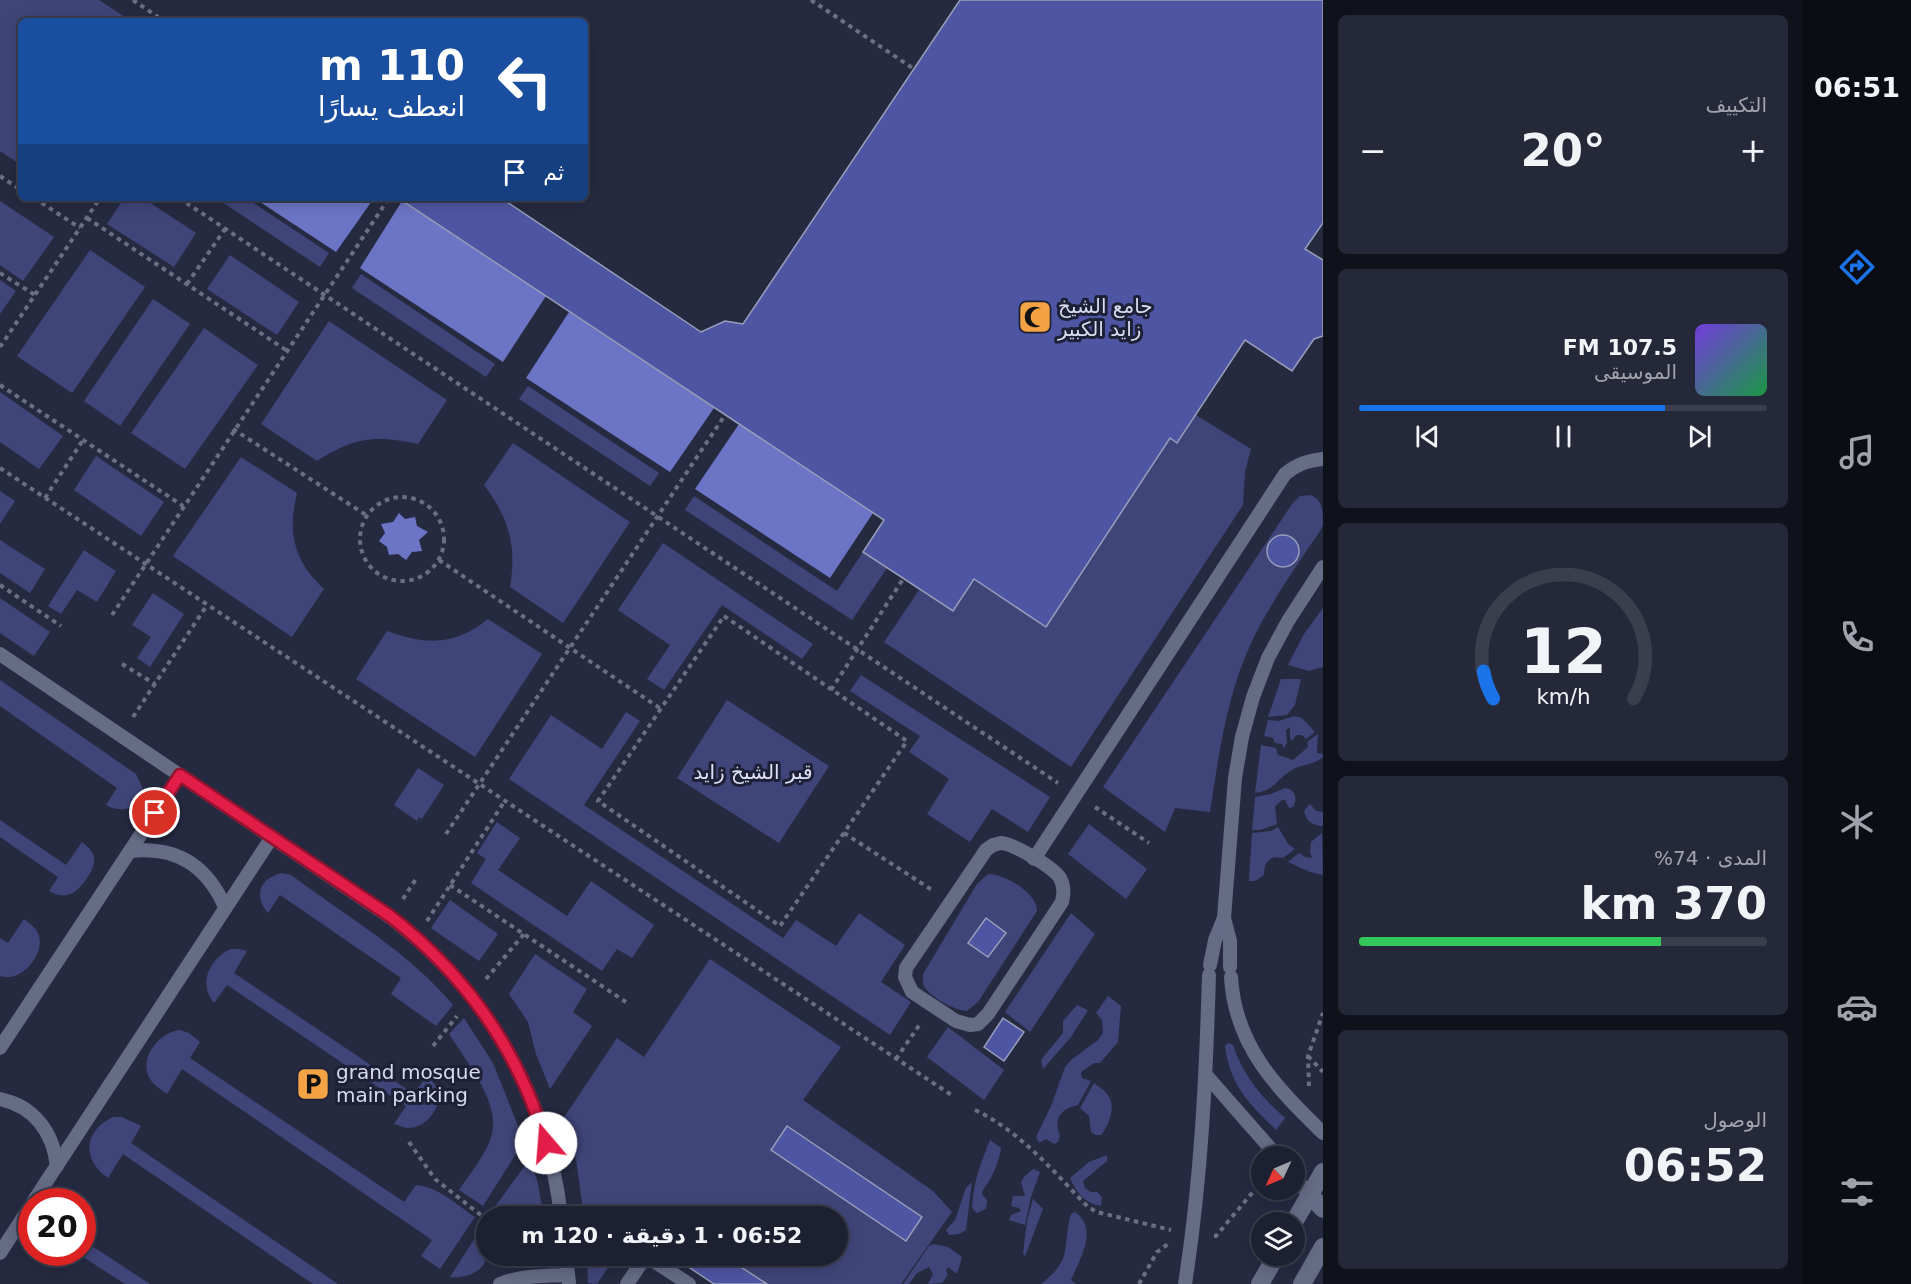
<!DOCTYPE html>
<html lang="ar">
<head>
<meta charset="utf-8">
<style>
  body { margin:0; font-family:"DejaVu Sans","Noto Sans Arabic",sans-serif; background:#252839; color:#f1f3f6; direction:rtl; height:100vh; display:flex; flex-direction:column; font-size:22px; white-space:nowrap }
  * { box-sizing:border-box; margin:0 }
  p { font-size:20px; color:#a0a3ab }
  .icon { flex:none; width:33px; height:33px; fill:none; stroke:currentColor; stroke-width:2; stroke-linecap:round; stroke-linejoin:round }
  .map { position:relative; flex:1; overflow:hidden; direction:ltr }
  .drawer { display:flex; flex-direction:column; gap:15px; padding:15px; background:#0f121b; width:480px }
  .drawer>* { flex:none }
  .banner { position:absolute; left:18px; top:18px; width:570px; height:183px; border-radius:9px; box-shadow:0 3px 15px #0003,0 0 0 2px #3a3e4d; direction:rtl; background:#1a4fa0; color:#fff; overflow:hidden }
  .needle { width:39px; rotate:226deg }
  .tools { position:absolute; left:1251px; top:1146px; display:grid; gap:12px }
  .tools a { display:grid; place-items:center; width:54px; height:54px; border-radius:50%; background:#1c2031; box-shadow:0 3px 15px #0003,0 0 0 2px #3a3e4d; font-size:30px }
  .speed { position:absolute; left:18px; top:1188px; display:flex; gap:12px; font-size:30px; font-weight:700; text-align:center }
  .speed>* { display:grid; place-content:center; width:78px; height:78px; border-radius:50%; background:#1c2031; box-shadow:0 3px 15px #0003,0 0 0 2px #3a3e4d; line-height:1 }
  .speed .limit { border:9px solid #d22; background:#fff; color:#111 }
  .pin { position:absolute; display:grid; place-items:center; width:51px; height:51px; color:#fff; margin:-26px; border:3px solid #fff; border-radius:50%; box-shadow:0 2px 6px #0007 }
  .me { position:absolute; width:66px; margin:-33px; rotate:342deg; stroke-linejoin:round; filter:drop-shadow(0 0 4px #0008) }
  .turn { display:flex; align-items:center; gap:21px; height:126px; padding:0 24px; font-size:27px }
  .turn .icon { width:78px; height:78px; stroke-width:2.5 }
  .turn b { display:block; font-size:42px; line-height:51px }
  .then { display:flex; align-items:center; height:57px; padding:0 24px; background:#0003; gap:12px; font-size:22px }
  .big { font-size:45px; font-weight:600; line-height:1.1 }
  .drawer .widget { flex:1; display:flex; flex-direction:column; justify-content:center; gap:9px; min-width:0; padding:0 21px; border-radius:9px; background:#252839 }
  .drawer .dial { align-items:center; gap:0 }
  .dial svg { height:156px; overflow:visible; fill:none; stroke:#3a3e4d; stroke-width:7; stroke-linecap:round; text-anchor:middle }
  .dial text { fill:#f1f3f6; stroke:none }
  .song { display:flex; align-items:center; gap:18px }
  .cover { width:72px; height:72px; border-radius:9px; background:linear-gradient(135deg,hsl(260 70% 55%),hsl(140 70% 35%)) }
  .played { height:6px; border-radius:3px; background:linear-gradient(90deg,#1a73e8 75%,#3a3e4d 75%) }
  .keys { display:flex; justify-content:space-around; direction:ltr }
  .heat { display:flex; justify-content:space-between; align-items:center; font-size:33px; direction:ltr }
  .charge { height:9px; border-radius:4px; background:linear-gradient(90deg,#34c759 74%,#3a3e4d 0) }
  .trip { position:absolute; left:476px; top:1206px; width:372px; height:60px; border-radius:30px; background:#1c2031; box-shadow:0 3px 15px #0003,0 0 0 2px #3a3e4d; font-weight:600; line-height:60px; text-align:center; direction:rtl }
  main { display:flex; flex:1; min-height:0 }
  .tab-bar { display:flex; flex-direction:column; width:108px; justify-content:space-around; align-items:center; background:#0b0d14; color:#a0a3ab }
  .tab-bar .icon { width:42px; height:42px }
  .tab-bar .active { color:#1a73e8 }
  .tab-bar b { font-size:27px; color:#f1f3f6 }
  .map>svg:first-child { display:block }
  .green { fill:#3f4578; fill-rule:evenodd }
  .water { fill:#6c75c5 }
  .building { fill:#4e56a3; stroke:#999ebb; stroke-width:1.5 }
  .lines { fill:none; stroke-linecap:round; stroke-linejoin:round }
  .path { stroke:#6c6f83; stroke-width:4; stroke-dasharray:4.5 4.5; stroke-linecap:butt }
  .lane { stroke:#666b86; stroke-width:14 }
  .secondary { stroke:#666b86; stroke-width:18 }
  .route-casing { stroke:#92132f; stroke-width:15 }
  .route { stroke:#e11d48; stroke-width:10 }
  .labels { text-anchor:middle; dominant-baseline:central; stroke-width:6; stroke-linejoin:round; paint-order:stroke }
  .poi-label { font-size:20px; fill:#d8dbeb; stroke:#1d2037; text-anchor:start }
  .park-label { font-size:20px; fill:#dce0f6; stroke:#1d2037 }
</style>
</head>
<body>
<main>
<nav class="tab-bar">
<b>06:51</b>
<svg class="icon active" aria-label="directions" viewBox="0 0 24 24"><path d="M12 3l9 9-9 9-9-9zM9 14v-3h6M13 9l2 2-2 2"/></svg>
<svg class="icon" aria-label="music" viewBox="0 0 24 24"><path d="M9 18V5l10-2v13"/><circle cx="6" cy="18" r="3"/><circle cx="16" cy="16" r="3"/></svg>
<svg class="icon" aria-label="phone" viewBox="0 0 24 24"><path d="M5 4h4l2 5-3 2q2 4 5 5l2-3 5 2v4C11 20 4 13 5 4z"/></svg>
<svg class="icon" aria-label="climate" viewBox="0 0 24 24"><path d="M12 3v18M4 7l16 10M4 17L20 7"/></svg>
<svg class="icon" aria-label="car" viewBox="0 0 24 24"><path d="M5 17H2v-5l4-1 3-4h7l3 4 3 1v5h-3M9 17h6M6 11h13"/><circle cx="7" cy="17" r="2"/><circle cx="17" cy="17" r="2"/></svg>
<svg class="icon" aria-label="filters" viewBox="0 0 24 24"><path d="M4 7h16M4 17h16"/><circle cx="9" cy="7" r="2"/><circle cx="15" cy="17" r="2"/></svg>
</nav>
<section class="drawer">
<div class="widget"><p>التكييف</p>
<div class="heat"><a>−</a><b class="big">20°</b><a>+</a></div>
</div>
<div class="widget">
<div class="song"><i class="cover"></i><div><b>107.5 FM</b><p>الموسيقى</p></div></div>
<div class="played"></div>
<div class="keys"><svg class="icon" aria-label="previous" viewBox="0 0 24 24"><path d="M18 5L8 12l10 7zM5 5v14"/></svg><svg class="icon" aria-label="pause" viewBox="0 0 24 24"><path d="M8 5v14M16 5v14"/></svg><svg class="icon" aria-label="next" viewBox="0 0 24 24"><path d="M6 5l10 7-10 7zM19 5v14"/></svg></div>
</div>
<div class="widget dial"><svg viewBox="0 0 100 80">
<path d="M14 69A42 42 0 1 1 86 69"/>
<path d="M14 69A42 42 0 0 1 9 55" stroke="#1a73e8"/>
<text x="50" y="56" font-size="32" font-weight="700">12</text>
<text x="50" y="72" font-size="11">km/h</text>
</svg></div>
<div class="widget"><p>المدى · 74%</p><b class="big">370 km</b><div class="charge"></div></div>
<div class="widget"><p>الوصول</p><b class="big">06:52</b></div>
</section>
<div class="map">
<svg width="1323" height="1284" viewBox="0 0 1323 1284">
  <rect width="100%" height="100%" fill="#262a41"/>
  <!-- green -->
  <g class="green">
    <path d="M0,0h99l32,21h-110v144l-21,-14z"/>
    <path d="M124,198h19l53,35 -22,34 -67,-43z"/>
    <path d="M216,198h30l83,55 -9,14z"/>
    <path d="M0,201l54,36 -31,44 -23,-16z"/>
    <path d="M90,250l55,37 -73,106 -55,-37z"/>
    <path d="M230,255l69,47 -22,33 -70,-46z"/>
    <path d="M361,274l134,90 -9,13 -134,-89z"/>
    <path d="M0,280l16,11 -16,23z"/>
    <path d="M153,299l37,25 -70,102 -36,-25z"/>
    <path d="M329,321l118,79 -29,44c-43,-9 -63,-7 -101,17l-56,-37z"/>
    <path d="M204,328l54,37 -73,104 -54,-36z"/>
    <path d="M528,386l131,87 -9,13 -131,-87z"/>
    <path d="M0,392l63,44 -24,33 -39,-27z"/>
    <path d="M1196,415l55,34 -6,23 -2,33 -172,262 -187,-125 35,-52 34,21 21,-32 72,48 124,-189 7,5z"/>
    <path d="M513,443l117,79 -67,101 -53,-36c7,-41 -1,-69 -26,-102z"/>
    <path d="M96,456l68,46 -23,34 -67,-46z"/>
    <path d="M241,457l56,36c-10,40 -3,68 27,96l-32,48 -119,-81z"/>
    <path d="M0,491l15,10 -15,23z"/>
    <path d="M1311,495c12,6 12,16 12,30 -4,10 -14,21 -20,31 -18,27 -36,54 -50,83 -26,54 -34,114 -43,173l-35,-4 -10,24 -62,-45 189,-283 8,-8zM1282,535c27,3 19,39 -7,31 -13,-11 -10,-27 7,-31z"/>
    <path d="M694,496l143,95 26,-39 24,16 -35,52 -167,-110z"/>
    <path d="M0,540l45,29 -15,24 -30,-20z"/>
    <path d="M663,543l150,101 -11,15 -80,-54 -58,85 -17,-11 23,-34 -52,-35z"/>
    <path d="M84,550l32,21 -19,31 -20,-12 -16,24 -13,-8z"/>
    <path d="M153,593l31,21 -34,53 -13,-9 14,-21 -19,-12z"/>
    <path d="M0,598l50,34 -16,24 -34,-23z"/>
    <path d="M1323,608v59l-14,4 -21,-6 16,-31z"/>
    <path d="M488,619l54,35 -67,103 -119,-78 31,-48c37,14 69,15 101,-12z"/>
    <path d="M861,675l189,122 -22,35 -36,-23 -22,33 -43,-28 22,-35 -40,-27 11,-16 -70,-45z"/>
    <path d="M1281,679h20l-6,26 -8,10 -19,2z"/>
    <path d="M0,680l136,94 7,15c-4,20 -20,25 -37,16l11,-17 -117,-82z"/>
    <path d="M727,700l102,66 -50,77 -102,-65z"/>
    <path d="M626,712l14,9 -56,84 199,133 13,-18 40,26 23,-33 46,32 -24,37 30,20 -21,33 -381,-256 42,-64 51,34z"/>
    <path d="M1294,716l8,2 13,14 -9,7 -4,-4h-6l-4,6 -2,-3v-11l-4,3 1,13 -3,5 -2,-4 -7,-1 -2,-5 -9,-2 4,-16 11,1z"/>
    <path d="M1318,734l-1,17v2l6,1v3c-9,8 -21,7 -31,13 -17,10 -16,20 -37,23l6,-48 15,3 2,7 15,5 15,-13 -1,-5z"/>
    <path d="M418,768l26,17 -22,34 -3,-2 -2,4 -23,-16z"/>
    <path d="M1285,788c10,1 13,11 8,19l-4,1 -4,-8h-3l-7,6 2,18 -17,6h-8l3,-33 16,-3z"/>
    <path d="M1310,804l6,7 7,1v14c-10,0 -17,-5 -19,-15z"/>
    <path d="M0,820l66,45 16,-23c5,4 10,8 12,15 1,7 -2,13 -5,18 -10,16 -21,27 -40,16l9,-14 -58,-40z"/>
    <path d="M497,822l23,16 -22,32 69,46 24,-35 63,44 -22,33 -15,-9 -15,22 -131,-88 15,-24 -9,-6z"/>
    <path d="M1089,824l58,45 -21,30 -58,-45z"/>
    <path d="M1278,827l10,17 7,5 -12,9c-14,-3 -19,4 -19,17l-9,6h-6l3,-48 19,-2z"/>
    <path d="M1322,833l1,42 -13,-3 -22,-10 11,-9 6,4 7,1 -2,-6 1,-10z"/>
    <path d="M282,873l9,2c54,40 119,78 162,130l-17,21 -45,-32 10,-16 -121,-83 -12,18c-15,-18 -8,-35 14,-40z"/>
    <path d="M988,874c17,0 49,19 49,37l-59,91 -11,9c-11,0 -40,-15 -44,-27 0,-1 0,-9 0,-10l54,-90zM986,918l20,15 -18,24 -20,-15z"/>
    <path d="M450,900l48,34 -19,27 -48,-33z"/>
    <path d="M1071,913l24,21 -65,98 -25,-20z"/>
    <path d="M24,919c5,4 11,8 14,14 9,20 -17,51 -38,43v-38l8,5z"/>
    <path d="M231,949h8l8,2 -13,22 180,121 13,-19c3,4 7,8 9,12 8,18 -8,41 -28,41 -4,0 -9,-3 -14,-4l12,-18 -179,-121 -13,18c-16,-19 -5,-44 17,-54z"/>
    <path d="M535,954l52,35 -14,23 19,14 -42,63 -14,-35 -8,-32 -19,-28z"/>
    <path d="M710,959l131,88 -38,53 130,91 19,21 -51,72h-134l-43,-28h113v-40h-170l-17,-11 -8,11h-58l-9,-63 -12,-34 54,-81 27,19zM788,1126l134,91 -16,24 -135,-90z"/>
    <path d="M1108,996l13,10 -3,36 -18,21h-6l-13,9 1,6 9,3 -13,24c-18,4 -25,14 -18,31l-2,6 -4,2 -8,-5 -7,4 -3,-6 15,-31 14,-39 6,-7 27,-20 5,-7 -1,-13 -6,-7z"/>
    <path d="M1077,1005l11,5 -17,27 -28,32 -2,-9 22,-27v-12z"/>
    <path d="M464,1018l29,45 31,78 -41,65 -24,-16c11,-17 28,-36 33,-56 8,-33 -27,-74 -43,-100z"/>
    <path d="M948,1027l56,43 -20,30 -57,-43z"/>
    <path d="M180,1030l9,3 11,9 -10,16 214,144 12,-17c23,2 41,20 59,32l-35,52 -19,-13 11,-16 -250,-171 -15,25c-7,-5 -15,-10 -18,-17 -10,-21 11,-45 31,-47z"/>
    <path d="M1228,1043l5,2c10,30 28,52 52,73l-9,12c-27,-27 -46,-44 -51,-84z"/>
    <path d="M1094,1083c5,4 12,8 15,14 7,10 -1,30 -8,38h-6l-4,-3 -2,-16 -9,-8z"/>
    <path d="M113,1117h9l19,9 -10,17 207,141h-25l-190,-130 -15,24c-26,-18 -25,-47 5,-61z"/>
    <path d="M990,1140l11,8c-1,9 -7,25 -12,33 -3,5 -6,7 -7,13l5,6 -1,9 -9,4 -5,-5c1,-25 9,-46 18,-68z"/>
    <path d="M1107,1155v6l-24,20 2,7 6,4h6l5,5 -1,9c-17,-3 -24,-13 -31,-28l19,-16z"/>
    <path d="M530,1159l7,21 7,36h-56z"/>
    <path d="M1033,1169l7,3 -9,25 -6,28 -16,-5 2,-5 10,-4 -2,-3 -8,-2 2,-10h12l-4,-14 4,-6z"/>
    <path d="M972,1182l-6,48 -7,4 -10,1 -3,-5 9,-10 11,-32z"/>
    <path d="M1033,1199l10,10 -18,47 -2,-2 4,-33z"/>
    <path d="M1075,1212c24,16 5,47 -4,68l5,4h-35c34,-27 20,-35 30,-70z"/>
    <path d="M478,1233c3,5 7,12 8,18 4,19 -20,28 -36,26z"/>
    <path d="M83,1240l67,44h-25l-48,-31 5,-1z"/>
    <path d="M934,1244l14,3 14,10 -5,17 -9,-7 -2,4 2,4 -6,8 -14,1 5,-10 -4,-7 -12,6 -8,11h-6l26,-38z"/>
    <path d="M587,1256h29l-19,28 -9,-1z"/>
  </g>
  <!-- water -->
  <g class="water">
    <path d="M254,198h120l-38,54z"/>
    <path d="M402,201l144,95 -43,66 -143,-94z"/>
    <path d="M569,312l145,96 -44,64 -144,-94z"/>
    <path d="M739,424l134,89 -43,65 -135,-89z"/>
    <path d="M399,513l6,6 10,-2 2,9 11,6 -9,8 3,11 -10,1 -6,8 -8,-6 -9,1 -2,-8 -8,-6 6,-8 -4,-9 12,-2z"/>
  </g>
  <!-- building -->
  <g class="building">
    <path d="M960,0h363v223l-18,26 18,11v76l-9,3 -22,32 -47,-31 -68,103 -7,-5 -124,189 -72,-48 -21,32 -90,-59 21,-32 -486,-322h103l200,134 24,-11 18,3z"/>
    <circle cx="1283" cy="551" r="16"/>
    <path d="M986,918l20,15 -18,24 -20,-14z"/>
    <path d="M1003,1018l21,14 -20,29 -20,-14z"/>
    <path d="M787,1126l135,91 -16,24 -135,-91z"/>
    <path d="M672,1256h52l43,28h-53z"/>
  </g>
  <g class="lines">
    <!-- path -->
    <g class="path">
      <path d="M133,0l25,17"/>
      <path d="M811,0l103,69"/>
      <path d="M0,176l21,14"/>
      <path d="M34,198l46,30"/>
      <path d="M179,198l879,585"/>
      <path d="M87,218l199,132"/>
      <path d="M0,273l35,22"/>
      <path d="M187,284l38,-55"/>
      <path d="M0,347l100,-149"/>
      <path d="M0,385l183,121"/>
      <path d="M233,429l133,86"/>
      <path d="M0,468l953,628"/>
      <circle cx="402" cy="539" r="42"/>
      <path d="M45,498l38,-58"/>
      <path d="M439,560l222,149"/>
      <path d="M0,585l61,41"/>
      <path d="M112,615l277,-417"/>
      <path d="M724,616l183,125 -127,185 -182,-125z"/>
      <path d="M122,664l33,20"/>
      <path d="M831,690l72,-111"/>
      <path d="M133,717l74,-112"/>
      <path d="M1095,807l54,36"/>
      <path d="M844,833l88,57"/>
      <path d="M446,834l279,-419"/>
      <path d="M450,885l176,117"/>
      <path d="M403,899l13,-20"/>
      <path d="M427,921l77,-119"/>
      <path d="M486,979l38,-45"/>
      <path d="M433,1046l24,-30"/>
      <path d="M1308,1056l15,16"/>
      <path d="M896,1059l24,-35"/>
      <path d="M1309,1086l-1,-30 15,-43"/>
      <path d="M975,1110c46,22 78,61 113,97l9,5 74,18"/>
      <path d="M409,1142l26,37 47,37 4,11"/>
      <path d="M1214,1236h2l46,-55"/>
      <path d="M1139,1284l18,-32 11,-8"/>
    </g>
    <!-- lane -->
    <g class="lane">
      <path d="M0,654l390,263c97,74 157,179 171,299"/>
      <path d="M1001,843c13,1 52,24 59,35 4,7 4,16 2,24l-74,112 -10,10 -8,1 -14,-4 -44,-29 -7,-15 1,-9 80,-118 7,-5z"/>
      <path d="M131,851c46,-5 76,15 94,56"/>
      <path d="M1034,859l251,-385c12,-10 22,-13 38,-15"/>
      <path d="M1210,965l5,-25 9,-22"/>
      <path d="M1230,967v-26l-6,-23 11,-140 7,-41 11,-40 15,-39 20,-37 35,-54"/>
      <path d="M1231,977c4,69 45,110 92,156"/>
      <path d="M0,1048l180,-273"/>
      <path d="M1206,1075l71,81"/>
      <path d="M0,1099c34,7 53,33 57,67"/>
      <path d="M1294,1177l16,18"/>
      <path d="M33,1202l239,-365"/>
      <path d="M0,1253l32,-49"/>
      <path d="M566,1256l3,27"/>
      <path d="M646,1256l43,28"/>
      <path d="M500,1284c22,-9 45,-8 68,-9"/>
      <path d="M627,1284l19,-28"/>
      <path d="M1185,1284c16,-102 21,-206 24,-309"/>
    </g>
    <!-- secondary -->
    <g class="secondary">
      <path d="M1310,1195l13,14"/>
      <path d="M1294,1222l29,-50"/>
      <path d="M1260,1284l16,-28"/>
      <path d="M1302,1284l21,-37"/>
    </g>
  </g>
  <g class="lines">
    <defs>
      <path id="route" d="M155,813l25,-38 210,141c76,59 129,135 156,227"/>
    </defs>
    <!-- route casing -->
    <use href="#route" class="route-casing"/>
    <!-- route -->
    <use href="#route" class="route"/>
  </g>
  <!-- icons -->
  <defs>
    <symbol id="mosque-square" viewBox="-11 -11 22 22"><rect x="-9" y="-9" width="18" height="18" rx="4" fill="#f4a344" stroke="#1d2037"/><path d="M3.5-4.9A6 6 0 1 0 3.5 4.9A5 5 0 1 1 3.5-4.9Z" fill="#111"/></symbol>
    <symbol id="parking-square" viewBox="-11 -11 22 22"><rect x="-9" y="-9" width="18" height="18" rx="4" fill="#f4a344" stroke="#1d2037"/><path d="M-3.5-5.5H1a3.5 3.5 0 0 1 0 7H-1V5.5H-3.5ZM-1-3.4V-.6H.8a1.4 1.4 0 0 0 0-2.8Z" fill="#111"/></symbol>
  </defs>
  <g fill-rule="evenodd">
    <use href="#mosque-square" x="1016" y="298" width="38" height="38"/>
    <use href="#parking-square" x="294" y="1065" width="38" height="38"/>
  </g>
  <g class="labels">
    <!-- poi labels -->
    <g class="poi-label">
      <text x="1058" y="306">جامع الشيخ<tspan x="1058" dy="23">زايد الكبير</tspan></text>
      <text x="336" y="1072">grand mosque<tspan x="336" dy="23">main parking</tspan></text>
    </g>
    <!-- park labels -->
    <g class="park-label">
      <text x="753" y="772">قبر الشيخ زايد</text>
    </g>
  </g>
</svg>
<div class="tools">
<a><svg class="needle" viewBox="-14 -14 28 28"><path d="M0-13l5 13h-10z" fill="#e53935"/><path d="M0 13l5-13h-10z" fill="#a0a3ab"/></svg></a>
<a><svg class="icon" aria-label="layers" viewBox="0 0 24 24"><path d="M12 4l9 5-9 5-9-5zM3 14l9 5 9-5"/></svg></a>
</div>
<div class="speed"><div class="limit">20</div></div>
<div class="pin" style="left:155px;top:813px;background:#d93025"><svg class="icon" aria-label="arrive" viewBox="0 0 24 24"><path d="M6 21V4h12l-3 4 3 4H6"/></svg></div>
<svg class="me" style="left:546px;top:1143px" viewBox="-20 -20 40 40"><circle r="19" fill="#fff"/><path d="M0-13L10 11 0 6-10 11z" fill="#e11d48"/></svg>
<div class="trip">06:52 · 1 دقيقة · 120 m</div>
<div class="banner">
<div class="turn"><svg class="icon" aria-label="left" viewBox="0 0 24 24"><path d="M17 20v-9H6M10 6l-5 5 5 5"/></svg><div><b>110 m</b>انعطف يسارًا</div></div>
<div class="then">ثم<svg class="icon" aria-label="arrive" viewBox="0 0 24 24"><path d="M6 21V4h12l-3 4 3 4H6"/></svg></div>
</div>
</div>
</main>
</body>
</html>
